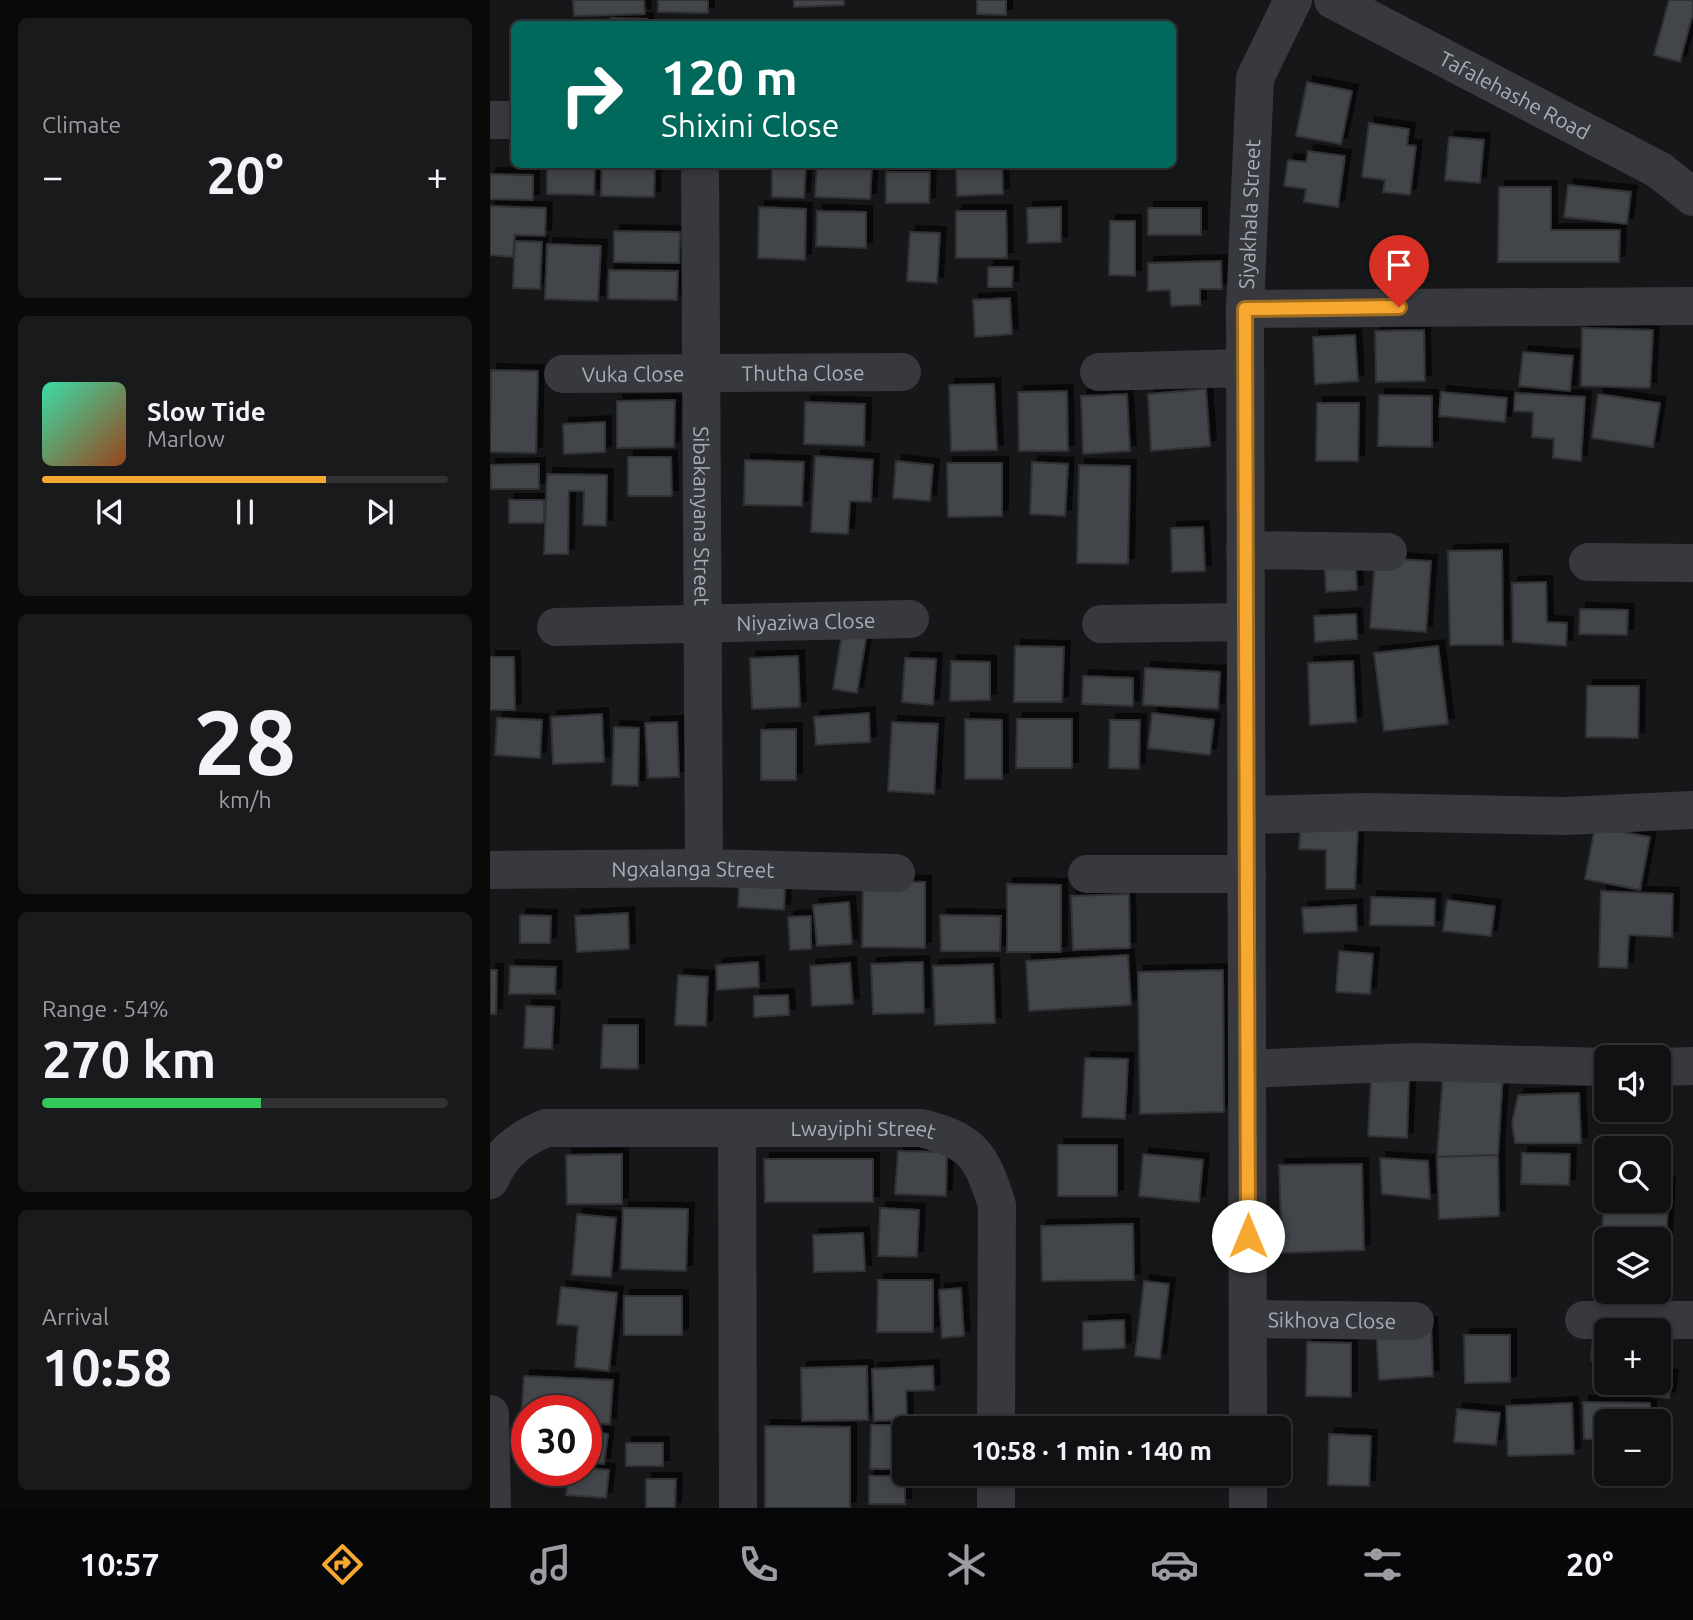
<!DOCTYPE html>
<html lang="en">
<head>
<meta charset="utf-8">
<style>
  body { margin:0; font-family:Ubuntu,sans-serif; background:#191a1c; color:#f1f3f6; height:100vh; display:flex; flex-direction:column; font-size:26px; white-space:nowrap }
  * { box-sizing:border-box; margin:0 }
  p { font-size:23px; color:#9c9da0 }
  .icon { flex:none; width:38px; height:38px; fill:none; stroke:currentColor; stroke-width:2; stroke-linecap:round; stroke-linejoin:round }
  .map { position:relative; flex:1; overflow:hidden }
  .panel { display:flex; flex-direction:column; gap:18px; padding:18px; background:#09090a; width:490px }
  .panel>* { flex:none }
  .top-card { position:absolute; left:21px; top:21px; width:665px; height:147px; border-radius:10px; box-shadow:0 4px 10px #0003,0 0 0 2px #303133; background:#00695c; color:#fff; overflow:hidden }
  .buttons { position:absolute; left:1104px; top:1045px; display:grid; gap:14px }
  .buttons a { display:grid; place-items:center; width:77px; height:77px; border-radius:10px; background:#101113; box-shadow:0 4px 10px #0003,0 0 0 2px #303133; font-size:35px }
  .speed { position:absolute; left:21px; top:1395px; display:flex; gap:14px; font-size:35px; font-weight:700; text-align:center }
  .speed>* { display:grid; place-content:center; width:91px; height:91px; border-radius:50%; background:#101113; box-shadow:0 4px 10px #0003,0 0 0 2px #303133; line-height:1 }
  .speed .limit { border:10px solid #d22; background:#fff; color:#111 }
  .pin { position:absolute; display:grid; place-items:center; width:60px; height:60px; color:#fff; margin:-72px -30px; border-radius:50% 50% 50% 0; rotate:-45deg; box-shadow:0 0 7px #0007 }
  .pin .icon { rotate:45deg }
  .me { position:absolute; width:77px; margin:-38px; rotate:0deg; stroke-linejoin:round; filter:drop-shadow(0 0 5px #0008) }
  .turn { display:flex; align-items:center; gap:24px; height:147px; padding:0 35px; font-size:32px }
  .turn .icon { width:91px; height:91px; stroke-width:2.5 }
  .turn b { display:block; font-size:49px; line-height:60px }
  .big { font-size:52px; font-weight:700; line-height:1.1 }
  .panel .widget { flex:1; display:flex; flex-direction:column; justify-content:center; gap:10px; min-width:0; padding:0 24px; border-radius:10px; background:#191a1c }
  .panel .dial { align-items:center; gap:0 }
  .dial b { font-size:91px; line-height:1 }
  .song { display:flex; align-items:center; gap:21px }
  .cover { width:84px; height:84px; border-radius:10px; background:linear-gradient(135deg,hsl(160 70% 55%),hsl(20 70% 35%)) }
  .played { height:7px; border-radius:4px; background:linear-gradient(90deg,#f7a830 70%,#303133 70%) }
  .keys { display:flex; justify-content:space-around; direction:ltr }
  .heat { display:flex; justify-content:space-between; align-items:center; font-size:38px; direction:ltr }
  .charge { height:10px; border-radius:5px; background:linear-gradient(90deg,#34c759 54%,#303133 0) }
  .trip { position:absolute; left:402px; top:1416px; width:399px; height:70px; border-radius:10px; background:#101113; box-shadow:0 4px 10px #0003,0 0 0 2px #303133; font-weight:700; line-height:70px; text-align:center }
  .tabs { display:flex; height:112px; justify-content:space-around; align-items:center; background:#060708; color:#9c9da0 }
  .tabs .icon { width:49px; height:49px }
  .tabs .selected { color:#f7a830 }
  .tabs b { font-size:32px; color:#f1f3f6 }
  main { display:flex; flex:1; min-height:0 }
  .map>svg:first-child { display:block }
  .building { fill:#424449; stroke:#303135; stroke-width:2; filter:url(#shadow) }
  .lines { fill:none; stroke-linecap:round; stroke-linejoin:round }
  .minor { stroke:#37393e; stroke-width:38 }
  .route-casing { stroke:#a16d1f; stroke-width:18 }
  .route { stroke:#f7a830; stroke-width:12 }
  .labels { text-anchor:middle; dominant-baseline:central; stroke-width:7; stroke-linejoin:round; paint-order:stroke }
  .street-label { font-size:21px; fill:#a8aeb9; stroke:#111214 }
</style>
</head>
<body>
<main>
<section class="panel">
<div class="widget"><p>Climate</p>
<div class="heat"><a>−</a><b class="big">20°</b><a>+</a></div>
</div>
<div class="widget">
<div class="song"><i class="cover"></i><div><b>Slow Tide</b><p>Marlow</p></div></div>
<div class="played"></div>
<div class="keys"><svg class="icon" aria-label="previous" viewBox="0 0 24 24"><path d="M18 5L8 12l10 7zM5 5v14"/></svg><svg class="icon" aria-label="pause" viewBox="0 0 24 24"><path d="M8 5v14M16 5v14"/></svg><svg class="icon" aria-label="next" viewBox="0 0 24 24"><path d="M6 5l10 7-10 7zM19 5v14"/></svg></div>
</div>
<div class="widget dial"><b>28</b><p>km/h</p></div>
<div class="widget"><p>Range · 54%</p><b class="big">270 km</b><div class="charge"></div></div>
<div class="widget"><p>Arrival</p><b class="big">10:58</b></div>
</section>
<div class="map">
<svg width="1203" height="1508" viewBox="0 0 1203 1508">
  <defs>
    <filter id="shadow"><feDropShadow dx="6" dy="-6" stdDeviation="0" flood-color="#0009"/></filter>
  </defs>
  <rect width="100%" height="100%" fill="#161719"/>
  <!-- building -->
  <g class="building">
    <path d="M83,0h71l1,14 -71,2z"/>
    <path d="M168,0h50v13l-50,-1z"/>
    <path d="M304,0h50v5l-50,2z"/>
    <path d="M487,0h29v15l-29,-1z"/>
    <path d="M1179,0h24v13l-13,49 -26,-7z"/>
    <path d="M121,18l36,1v5h-36z"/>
    <path d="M817,82l45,9 -11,53 -45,-8z"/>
    <path d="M879,123l40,6 -2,16 9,1 -6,49 -27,-3 2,-12 -23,-3z"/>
    <path d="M959,137l35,3 -4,43 -35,-3z"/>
    <path d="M818,151l37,5 -7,51 -34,-5 2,-13 -22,-3 4,-26 18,2z"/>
    <path d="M57,164h48l-1,31 -47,-1z"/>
    <path d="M112,164h53l-1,33 -53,-1z"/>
    <path d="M282,164h34l-2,34 -32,-1z"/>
    <path d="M327,164h55l-2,35 -55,-2z"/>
    <path d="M466,164h46l1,30 -46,2z"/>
    <path d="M396,172h44l-1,31h-43z"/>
    <path d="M0,174l43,1v25l-43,-1z"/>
    <path d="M1078,185l63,7 -4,32 -63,-7z"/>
    <path d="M1009,187h52v43h69l-1,32h-121z"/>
    <path d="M0,206l56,2 -1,28 -30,-1 -2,22 -23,-2z"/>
    <path d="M269,207l47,2 -1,51 -47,-2z"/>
    <path d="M571,207v35l-33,1 -1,-35z"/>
    <rect x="658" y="208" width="53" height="27"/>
    <path d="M327,211l49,1v36l-50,-2z"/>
    <path d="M466,211h50l1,47h-51z"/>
    <path d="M620,221h25v55l-26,-1z"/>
    <path d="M124,231l66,1 -1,31 -65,-1z"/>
    <path d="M420,232l30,1 -3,50 -30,-2z"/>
    <path d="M25,241l27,1 -2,47 -27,-1z"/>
    <path d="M57,244l54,2 -3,55 -53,-2z"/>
    <path d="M731,261l1,28h-22v16l-29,1 -1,-16 -22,1v-28z"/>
    <path d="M498,267h25l-1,20h-24z"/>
    <path d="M119,270l69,1 -1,29 -69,-1z"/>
    <path d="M520,298l2,36 -37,3 -2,-37z"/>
    <path d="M1092,328l71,2 -3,58 -69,-2z"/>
    <path d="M934,330l1,51 -49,1 -1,-51z"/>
    <path d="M865,335l3,46 -43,3 -2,-47z"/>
    <path d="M1033,352l50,4 -3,35 -51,-5z"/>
    <path d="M1,370l47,1 -2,82 -46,-1z"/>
    <path d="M504,384l3,66 -46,1 -2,-66z"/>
    <path d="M716,389l4,57 -59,5 -3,-57z"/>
    <path d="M577,391l1,60h-49l-1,-59z"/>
    <path d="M951,392l66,6 -2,24 -66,-6z"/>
    <path d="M1025,393l70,4 -4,64 -28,-3 1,-19 -22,-2 1,-25 -19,-1z"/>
    <path d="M637,394l3,57 -47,3 -2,-58z"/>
    <path d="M1108,394l62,9 -7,44 -61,-9z"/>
    <path d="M889,395l53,1v51l-54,-1z"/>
    <path d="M185,400l-1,47 -57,1v-47z"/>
    <path d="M315,402l60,2 -1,42 -60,-2z"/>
    <path d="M827,403h42l-1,58h-42z"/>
    <path d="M115,422v30l-41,2 -1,-30z"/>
    <path d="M325,456l58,4 -2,42 -21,-1 -2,33 -37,-2z"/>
    <path d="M138,457h43l1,39h-44z"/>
    <path d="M255,460l59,2 -2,44 -58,-1z"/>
    <path d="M406,461l37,4 -3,36 -37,-3z"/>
    <path d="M542,462l36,2 -3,52 -35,-2z"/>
    <path d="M457,463h55v53l-54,1z"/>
    <path d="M49,464v25h-48l-1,-24z"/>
    <path d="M589,465l51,1 -2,98 -51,-1z"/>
    <path d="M57,474l60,1 -1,51 -23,-1 1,-34h-15l-1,63h-24z"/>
    <rect x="19" y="500" width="35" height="23"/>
    <path d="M713,527l2,44 -33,1 -1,-44z"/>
    <path d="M1012,550l1,95h-53l-2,-94z"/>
    <path d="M865,554l2,36 -31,2 -2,-36z"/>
    <path d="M885,558l56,3 -5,71 -56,-4z"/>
    <path d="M1056,582l1,40 20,1 -1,23 -53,-4 -1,-59z"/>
    <path d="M1090,609l48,1 -1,25 -48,-1z"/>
    <path d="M866,614l1,25 -42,3 -1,-26z"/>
    <path d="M354,622l24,4 -11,67 -24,-4z"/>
    <path d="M525,646l49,1 -2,55h-48z"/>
    <path d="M948,646l10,78 -64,7 -10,-78z"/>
    <path d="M308,656l2,51 -48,2 -2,-51z"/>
    <path d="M0,657h24l1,53h-25z"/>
    <path d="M415,658l31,1 -3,46 -31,-3z"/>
    <path d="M461,661l39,1v38l-40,1z"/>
    <path d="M863,661l3,61 -46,3 -2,-62z"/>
    <path d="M655,668l75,4 -2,37 -75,-4z"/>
    <path d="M593,676l50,2v28l-51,-2z"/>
    <path d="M1097,686h52l-1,52 -52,-1z"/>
    <path d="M379,713l1,29 -54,3 -2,-28z"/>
    <path d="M662,713l62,7 -4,35 -62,-7z"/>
    <path d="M112,714l2,48 -51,2 -2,-47z"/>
    <path d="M7,718l45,2 -2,38 -45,-3z"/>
    <path d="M475,719l37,1v59h-37z"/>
    <path d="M527,719h55v49h-56z"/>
    <path d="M620,720h30l-1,49 -30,-1z"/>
    <path d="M187,722l2,55 -31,1 -3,-55z"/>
    <path d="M402,722l46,2 -4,70 -46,-3z"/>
    <path d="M124,727l25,1 -1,58 -26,-1z"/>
    <path d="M306,729v51h-35v-50z"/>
    <path d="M811,822l57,4 -3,63h-29v-39l-27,-1z"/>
    <path d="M1105,827l55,10 -10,53 -55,-11z"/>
    <path d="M373,881l62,1v66l-63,-1z"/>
    <path d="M517,884l54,1v67h-54z"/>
    <path d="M249,885l46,3 -1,22 -46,-3z"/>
    <path d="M1111,891l72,3 -1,43 -43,-2 -2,33 -28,-1z"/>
    <path d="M639,894l1,54 -57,2 -2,-54z"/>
    <path d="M881,897l64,2 -1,27 -64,-1z"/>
    <path d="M957,900l48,6 -4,30 -48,-5z"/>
    <path d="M359,902l3,42 -35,2 -4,-41z"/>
    <path d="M866,905l1,26 -53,2 -2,-25z"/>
    <path d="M138,913l1,36 -52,3 -2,-36z"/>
    <path d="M30,915l31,1 -1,27h-30z"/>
    <path d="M450,915l61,1 -1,35h-59z"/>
    <path d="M321,916v33l-21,1 -2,-33z"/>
    <path d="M849,951l34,3 -3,40 -34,-2z"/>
    <path d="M638,955l3,50 -102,6 -3,-50z"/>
    <path d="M268,962l1,25 -42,3 -1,-25z"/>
    <path d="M433,962l1,51 -51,1 -2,-50z"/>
    <path d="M360,963l3,41 -41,2 -2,-40z"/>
    <path d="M503,964l2,59 -60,2 -2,-59z"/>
    <path d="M20,966l46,1 -1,27h-46z"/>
    <path d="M0,970h7l-1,44h-6z"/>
    <path d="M733,970l1,142 -84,2 -2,-142z"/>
    <path d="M188,975l30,2 -2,49 -31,-1z"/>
    <path d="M298,995l1,20 -35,2v-21z"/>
    <path d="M36,1006l28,1 -2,42 -28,-1z"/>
    <path d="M113,1025h35v44l-37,-1z"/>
    <path d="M595,1058l43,1 -3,60 -43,-2z"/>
    <path d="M1013,1073l-5,82 -61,2 6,-82z"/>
    <path d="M881,1080l38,1 -2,57 -39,-2z"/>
    <path d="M1089,1093l2,50h-66l-3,-20 6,-28z"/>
    <rect x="568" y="1145" width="59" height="51"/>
    <path d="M408,1151l49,1 -1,44 -51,-2z"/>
    <path d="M1032,1153l48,1 -1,31 -48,-1z"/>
    <path d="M132,1154v50h-55l-1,-49z"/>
    <path d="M653,1154l60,6 -4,42 -60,-6z"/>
    <path d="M1008,1155l1,61 -60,3 -2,-62z"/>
    <path d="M890,1158l48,3 2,38 -48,-5z"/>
    <path d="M274,1159h109v43h-108z"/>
    <path d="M872,1164l2,86 -82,3 -3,-88z"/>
    <path d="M1114,1182h2v18h53v-17h10l-3,60h-7v-4l-57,2z"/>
    <path d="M133,1208l65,1 -2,62 -65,-2z"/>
    <path d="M390,1208l39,2 -2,47 -39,-1z"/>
    <path d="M87,1214l39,4 -5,59 -39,-2z"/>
    <path d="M643,1224l1,56 -92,1 -1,-55z"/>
    <path d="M373,1233l2,38 -51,1 -1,-37z"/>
    <path d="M388,1280h55v52h-56z"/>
    <path d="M654,1281l25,3 -9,75 -25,-3z"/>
    <path d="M71,1287l56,6 -8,78 -34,-4 3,-41 -21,-2z"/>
    <path d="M471,1288l3,48 -22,2 -3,-48z"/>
    <rect x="134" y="1296" width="58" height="39"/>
    <path d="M634,1320l1,28 -42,2v-28z"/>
    <path d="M941,1323l2,53 -54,4 -3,-54z"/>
    <path d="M974,1335h46v47l-45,1z"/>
    <path d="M1103,1338l13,1v22l-15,-1z"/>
    <path d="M817,1342l44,1v54l-45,-1z"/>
    <path d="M377,1366l1,54 -66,1 -1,-53z"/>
    <path d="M443,1366l1,24 -28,1 1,29 -33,1 -2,-52z"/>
    <path d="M1169,1375l13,1 -3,22 -50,-5 1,-11h39z"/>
    <path d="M34,1376l89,4 -3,44 -24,-1v-13h-59v10h-6z"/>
    <path d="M1093,1402l67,1v18h-44v18h-22z"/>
    <path d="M1082,1403l2,51 -66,2 -2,-50z"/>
    <path d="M967,1409l43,4 -4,32 -42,-3z"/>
    <path d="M381,1425h58v3h-24v41h-35z"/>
    <path d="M275,1426l85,1v81h-85z"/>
    <path d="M96,1431l22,3 -4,30 -18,-2z"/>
    <path d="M839,1434l42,2 -2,50 -41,-1z"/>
    <rect x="136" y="1443" width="37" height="23"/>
    <path d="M96,1468l23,2 -3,28 -40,-3 3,-25z"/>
    <rect x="379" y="1476" width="36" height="28"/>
    <path d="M156,1479h30l-1,29h-29z"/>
  </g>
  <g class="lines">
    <!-- minor -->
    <g class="minor">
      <path id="s1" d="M843,0l326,170 34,27"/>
      <path d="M0,120h24"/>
      <path id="s2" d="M210,164l4,704"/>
      <path d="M755,309l448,-3"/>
      <path d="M609,372l145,-4"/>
      <path id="s3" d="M73,374l339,-2"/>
      <path d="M755,550l143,2"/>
      <path d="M1098,562l105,1"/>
      <path d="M611,624l144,-2"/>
      <path id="s4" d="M66,627l354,-8"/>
      <path d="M757,815l120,-3 198,4 128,-6"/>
      <path id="s5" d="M0,870l214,-2 192,5"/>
      <path d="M597,874h160"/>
      <path d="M1169,1067l34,-1"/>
      <path d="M757,1069l169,-7 190,5"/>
      <path d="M247,1128l1,380"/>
      <path id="s6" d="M0,1180c12,-28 28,-40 56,-52h375c52,13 60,27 76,77l-1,223"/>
      <path id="s7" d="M758,1319l167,2"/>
      <path d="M1094,1320h109"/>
      <path d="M0,1414l2,94"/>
      <path id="s8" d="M758,1428l-3,-1119 10,-231 38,-78"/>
      <path d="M758,1474v34"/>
      <path d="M506,1508v-34"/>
    </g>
  </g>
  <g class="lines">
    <defs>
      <path id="route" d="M758,1236l-3,-927 154,-2"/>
    </defs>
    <!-- route casing -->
    <use href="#route" class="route-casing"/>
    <!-- route -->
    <use href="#route" class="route"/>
  </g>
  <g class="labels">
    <!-- street labels -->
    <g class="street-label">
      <text stroke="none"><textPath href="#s1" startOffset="205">Tafalehashe Road</textPath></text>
      <text stroke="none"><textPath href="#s8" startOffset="1214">Siyakhala Street</textPath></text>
      <text stroke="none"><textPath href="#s3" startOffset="240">Thutha Close</textPath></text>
      <text stroke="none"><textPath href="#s3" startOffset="70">Vuka Close</textPath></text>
      <text stroke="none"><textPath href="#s2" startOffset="352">Sibakanyana Street</textPath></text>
      <text stroke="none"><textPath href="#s4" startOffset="250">Niyaziwa Close</textPath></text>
      <text stroke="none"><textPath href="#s5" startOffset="203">Ngxalanga Street</textPath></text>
      <text stroke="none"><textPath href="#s6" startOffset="396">Lwayiphi Street</textPath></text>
      <text stroke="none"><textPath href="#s7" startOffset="84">Sikhova Close</textPath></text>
    </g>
  </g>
</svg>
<div class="buttons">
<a><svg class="icon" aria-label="sound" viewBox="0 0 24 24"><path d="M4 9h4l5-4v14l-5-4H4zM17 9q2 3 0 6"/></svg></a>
<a><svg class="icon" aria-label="search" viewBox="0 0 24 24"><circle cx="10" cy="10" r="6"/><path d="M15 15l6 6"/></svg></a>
<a><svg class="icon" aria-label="layers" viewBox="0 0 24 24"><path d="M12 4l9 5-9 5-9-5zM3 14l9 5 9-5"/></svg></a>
<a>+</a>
<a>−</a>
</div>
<div class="speed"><div class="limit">30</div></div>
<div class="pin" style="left:909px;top:307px;background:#d93025"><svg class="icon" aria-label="arrive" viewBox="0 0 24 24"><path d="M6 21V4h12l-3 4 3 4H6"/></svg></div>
<svg class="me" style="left:758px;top:1236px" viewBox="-20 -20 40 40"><circle r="19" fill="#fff"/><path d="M0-13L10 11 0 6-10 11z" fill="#f7a830"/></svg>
<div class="trip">10:58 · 1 min · 140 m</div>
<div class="top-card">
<div class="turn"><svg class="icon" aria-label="right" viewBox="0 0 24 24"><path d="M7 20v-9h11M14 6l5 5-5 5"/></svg><div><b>120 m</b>Shixini Close</div></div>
</div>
</div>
</main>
<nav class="tabs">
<b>10:57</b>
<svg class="icon selected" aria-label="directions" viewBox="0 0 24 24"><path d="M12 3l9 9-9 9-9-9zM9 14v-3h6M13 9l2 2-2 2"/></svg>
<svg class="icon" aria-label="music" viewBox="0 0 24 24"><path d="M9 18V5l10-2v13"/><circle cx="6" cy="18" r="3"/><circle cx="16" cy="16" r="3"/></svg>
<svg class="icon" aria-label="phone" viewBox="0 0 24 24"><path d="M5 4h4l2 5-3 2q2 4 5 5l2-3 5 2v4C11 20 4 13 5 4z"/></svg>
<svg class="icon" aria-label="climate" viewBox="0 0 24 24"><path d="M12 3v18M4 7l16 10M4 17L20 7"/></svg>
<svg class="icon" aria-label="car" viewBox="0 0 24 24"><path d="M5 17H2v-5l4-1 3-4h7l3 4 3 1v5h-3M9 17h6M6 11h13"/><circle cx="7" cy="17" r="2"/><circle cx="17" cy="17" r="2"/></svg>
<svg class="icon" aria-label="filters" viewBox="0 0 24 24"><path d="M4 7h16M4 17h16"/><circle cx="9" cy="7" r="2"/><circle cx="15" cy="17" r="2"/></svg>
<b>20°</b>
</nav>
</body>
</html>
